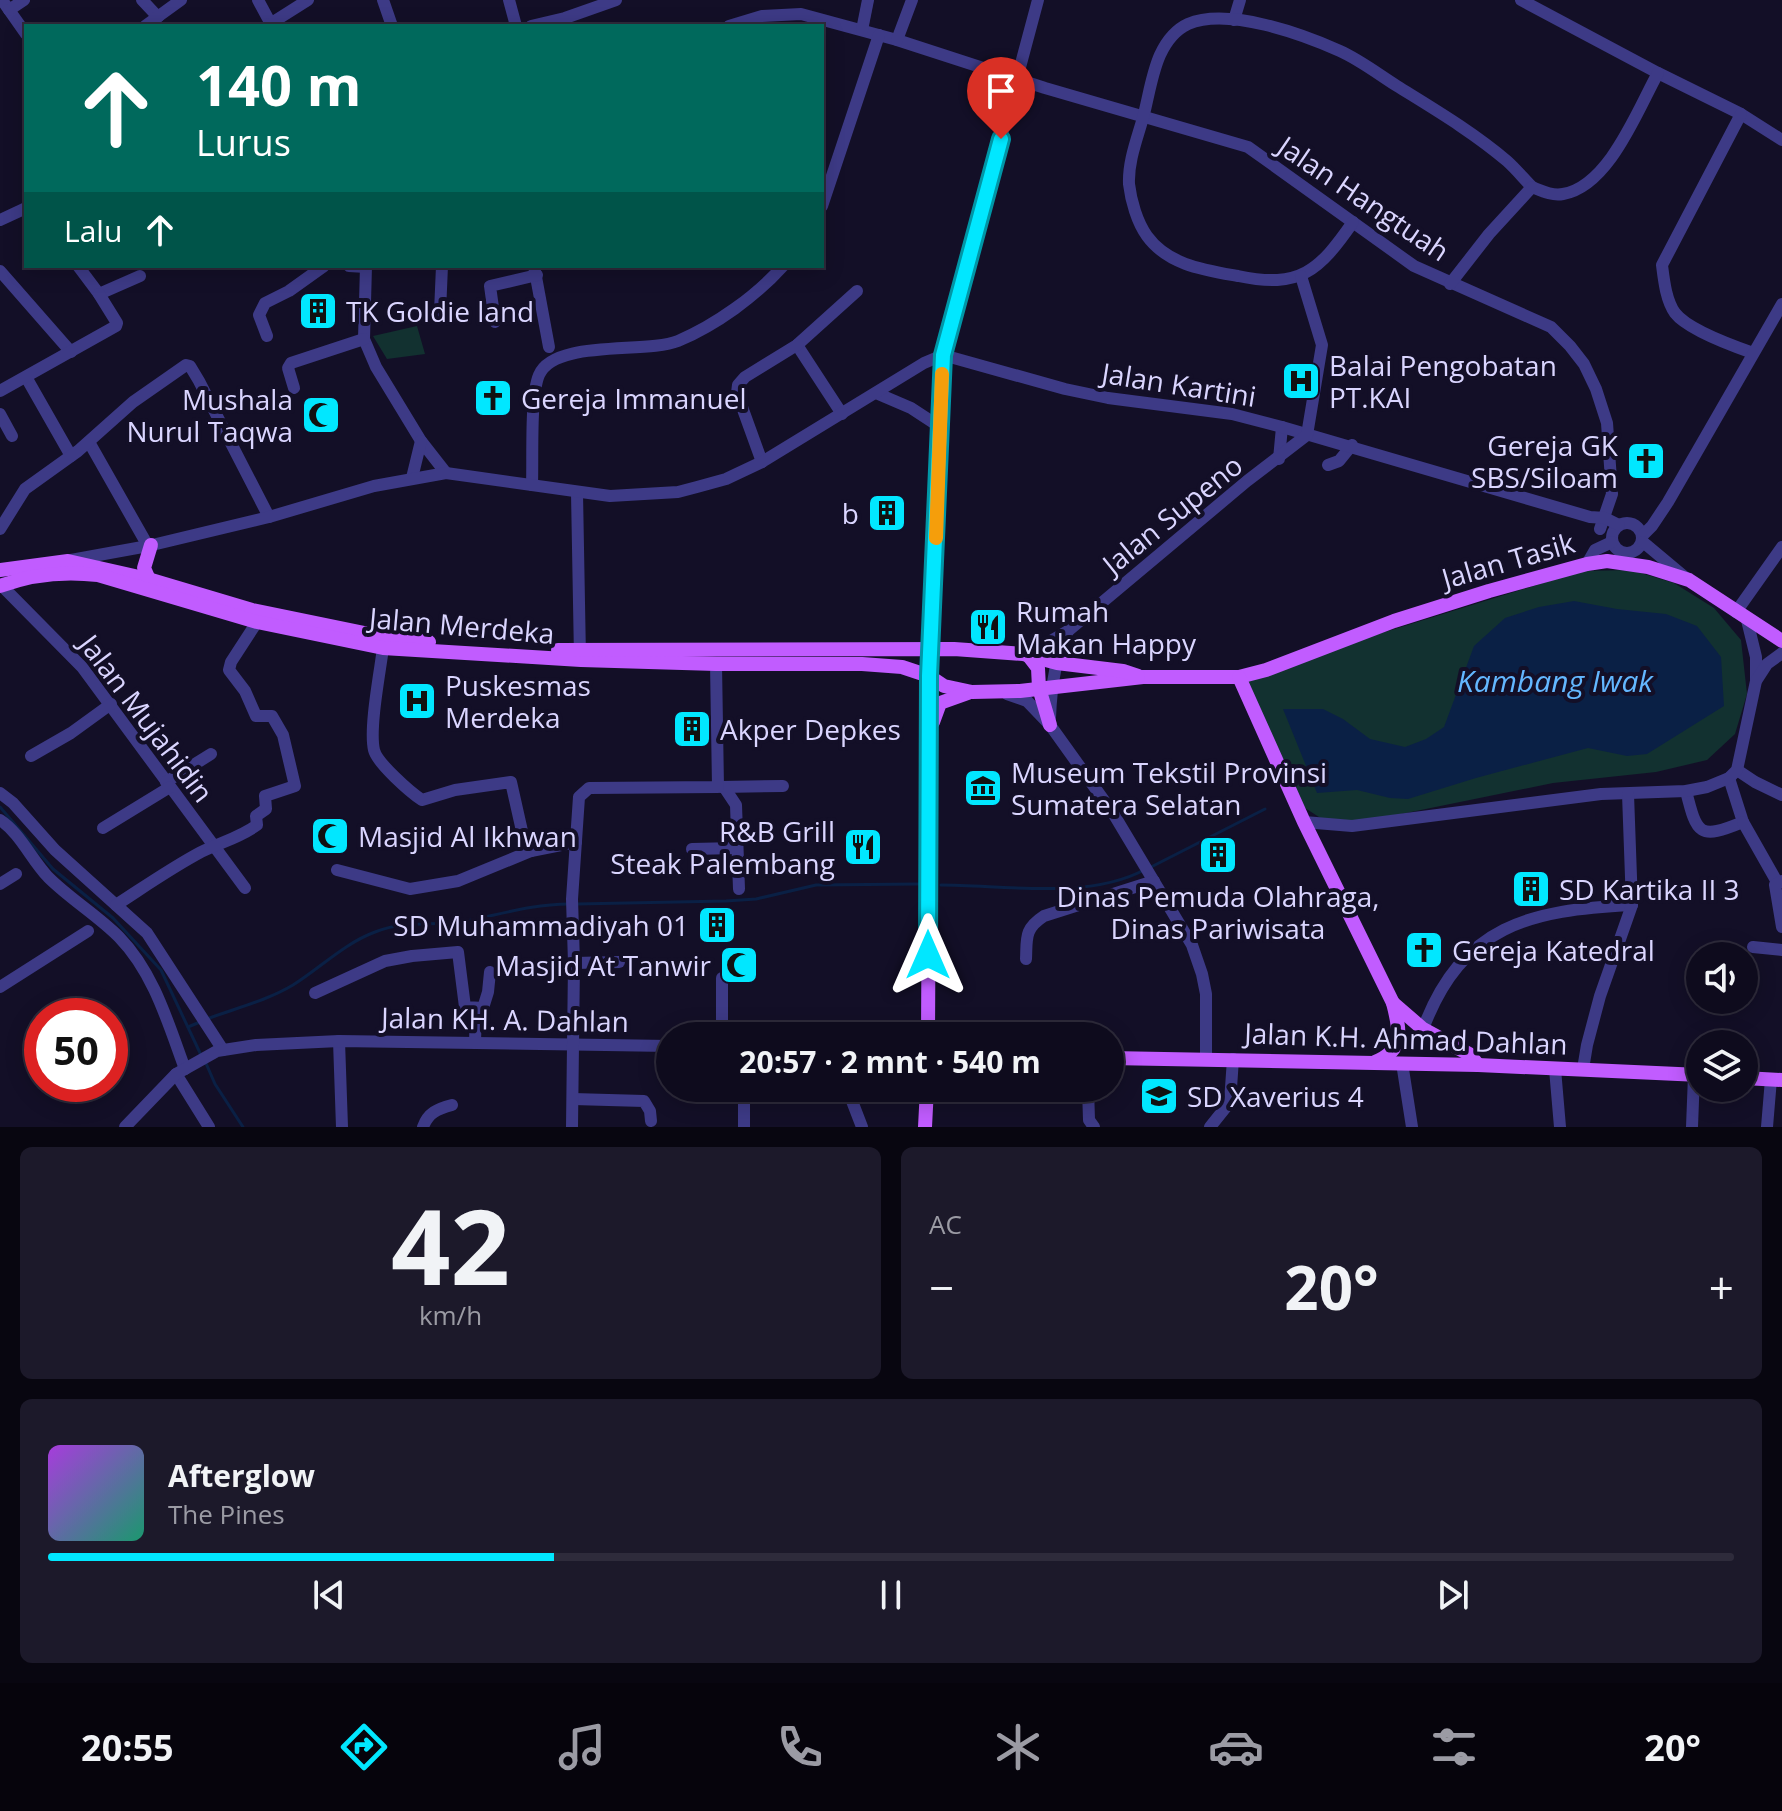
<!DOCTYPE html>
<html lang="id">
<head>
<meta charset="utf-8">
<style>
  body { margin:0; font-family:"Open Sans",sans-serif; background:#1c192a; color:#f1f3f6; height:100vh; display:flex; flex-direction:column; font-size:30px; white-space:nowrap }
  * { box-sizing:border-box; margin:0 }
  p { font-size:26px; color:#9b9ba4 }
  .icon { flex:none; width:44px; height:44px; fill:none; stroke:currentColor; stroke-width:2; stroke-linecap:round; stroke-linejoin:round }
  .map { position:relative; height:1127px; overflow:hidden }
  .panel { display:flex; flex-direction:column; gap:20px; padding:20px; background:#080610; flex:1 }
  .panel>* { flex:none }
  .banner { position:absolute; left:24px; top:24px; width:800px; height:244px; border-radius:0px; box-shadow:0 4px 20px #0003,0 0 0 2px #2e2b3b; background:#00695c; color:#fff; overflow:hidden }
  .buttons { position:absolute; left:1686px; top:942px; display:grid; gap:16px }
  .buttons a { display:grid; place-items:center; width:72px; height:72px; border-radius:50%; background:#0e0b1d; box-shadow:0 4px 20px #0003,0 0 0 2px #2e2b3b; font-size:40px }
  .speed { position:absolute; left:24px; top:998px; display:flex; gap:16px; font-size:40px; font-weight:700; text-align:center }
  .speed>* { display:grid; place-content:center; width:104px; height:104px; border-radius:50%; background:#0e0b1d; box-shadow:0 4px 20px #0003,0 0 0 2px #2e2b3b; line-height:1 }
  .speed .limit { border:12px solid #d22; background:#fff; color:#111 }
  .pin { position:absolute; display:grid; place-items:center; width:68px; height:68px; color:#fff; margin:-82px -34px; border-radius:50% 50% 50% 0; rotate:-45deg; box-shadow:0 0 8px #0007 }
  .pin .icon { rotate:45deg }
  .me { position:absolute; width:88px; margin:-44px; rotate:0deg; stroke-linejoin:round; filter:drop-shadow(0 0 6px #0008) }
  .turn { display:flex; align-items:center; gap:28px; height:168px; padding:0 40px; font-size:36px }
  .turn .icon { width:104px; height:104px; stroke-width:2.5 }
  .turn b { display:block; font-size:56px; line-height:68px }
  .then { display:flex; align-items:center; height:76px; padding:0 40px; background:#0003; gap:16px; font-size:30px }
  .big { font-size:60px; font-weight:700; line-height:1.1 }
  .panel .tile { flex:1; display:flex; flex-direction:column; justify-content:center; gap:12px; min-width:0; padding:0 28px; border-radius:12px; background:#1c192a }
  .panel .dial { align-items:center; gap:0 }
  .dial b { font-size:104px; line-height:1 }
  .song { display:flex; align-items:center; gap:24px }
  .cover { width:96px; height:96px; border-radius:12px; background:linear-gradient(135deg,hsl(280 70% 55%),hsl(160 70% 35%)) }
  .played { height:8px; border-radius:4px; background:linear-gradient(90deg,#01e7ff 30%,#2e2b3b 30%) }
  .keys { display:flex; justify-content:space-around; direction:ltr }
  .heat { display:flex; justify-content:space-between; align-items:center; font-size:44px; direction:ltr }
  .panel .tiles { flex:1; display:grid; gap:20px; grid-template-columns:1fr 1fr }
  .tile:last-child { grid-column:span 2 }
  .trip { position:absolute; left:656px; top:1022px; width:468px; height:80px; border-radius:40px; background:#0e0b1d; box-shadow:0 4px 20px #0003,0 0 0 2px #2e2b3b; font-weight:700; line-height:80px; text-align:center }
  .tabs { display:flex; height:128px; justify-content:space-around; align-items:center; background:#06040c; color:#9b9ba4 }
  .tabs .icon { width:56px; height:56px }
  .tabs .on { color:#01e7ff }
  .tabs b { font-size:36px; color:#f1f3f6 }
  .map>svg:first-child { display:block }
  .green { fill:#123130 }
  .water { fill:#0a2045 }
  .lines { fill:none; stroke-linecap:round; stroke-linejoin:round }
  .stream { stroke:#0a2045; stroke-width:3 }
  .minor { stroke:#3d3a86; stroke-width:12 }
  .major { stroke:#c15cff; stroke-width:14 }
  .route-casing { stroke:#0196a6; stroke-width:20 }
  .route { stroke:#01e7ff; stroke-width:14 }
  .slow { stroke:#f59e0b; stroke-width:14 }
  .labels { text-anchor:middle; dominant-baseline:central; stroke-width:8; stroke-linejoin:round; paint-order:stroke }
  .street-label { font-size:28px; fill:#dad5ff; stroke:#130f27 }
  .poi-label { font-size:28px; fill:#dad5ff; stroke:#130f27; text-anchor:start }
  .water-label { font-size:30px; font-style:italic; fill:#63b7ff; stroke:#130f27 }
</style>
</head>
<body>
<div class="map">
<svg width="1782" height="1127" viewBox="0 0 1782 1127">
  <rect width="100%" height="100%" fill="#130f27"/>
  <!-- green -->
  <g class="green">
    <path d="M417,326l8,28 -38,5 -14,-23z"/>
    <path d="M1631,570l43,13 40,25 27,32 6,54 -12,40 -28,26 -51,12 -103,11 -186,38 -45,-2 -20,-13 -55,-124 125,-46 210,-65z"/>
  </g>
  <!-- water -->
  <path class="water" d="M1574,601l43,8 49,5 31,12 24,31 3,49 -77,48 -20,2 -39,-8 -112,30 -68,21 -18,-1 -33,-8 -40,3 -34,-84h40l20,10 27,20 35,8 21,-8 18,-12 30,-81 31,-28 34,-11z"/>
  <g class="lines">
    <!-- stream -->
    <g class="stream">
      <path d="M0,807l53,62 60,49 48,52 40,85"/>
      <path d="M1151,867l114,-58"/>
      <path d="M941,885c62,0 147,15 203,-15"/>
      <path d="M577,904l149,-3 30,-2 60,-14 103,-1"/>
      <path d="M207,1019c29,-11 59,-18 86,-34 27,-17 52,-42 82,-53 33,-13 58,-5 91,-11 35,-7 68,-17 103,-17"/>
      <path d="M188,1027l12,-5"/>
      <path d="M205,1061l10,23 28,43"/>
    </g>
    <!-- minor -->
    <g class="minor">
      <path d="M2,0l24,34"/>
      <path d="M142,0l16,17"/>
      <path d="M258,0l14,26"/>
      <path d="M383,0l9,26"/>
      <path d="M509,0l7,26"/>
      <path d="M1521,0l137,73 83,41 41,26"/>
      <path d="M9,10l15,-10"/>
      <path d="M1234,20l6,-20"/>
      <path d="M270,24l38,-24"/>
      <path d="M145,26l36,-26"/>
      <path d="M531,26l34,-8 51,-18"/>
      <path d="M729,26l33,-10 39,-2 96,26 148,48 203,59 166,119 137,61 19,19 14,18 12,25 11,34 5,71 -12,35"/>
      <path d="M862,30l6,-30"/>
      <path d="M897,40l15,-40"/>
      <path d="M1741,114l-79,151c2,16 4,35 13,48 13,17 58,33 78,40"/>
      <path d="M822,206l57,-171"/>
      <path d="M0,220l26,-12"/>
      <path d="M1353,222c-34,49 -53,67 -115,54 -34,-6 -70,-11 -91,-40 -10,-14 -16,-35 -18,-52 -1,-24 9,-47 15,-70 5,-20 8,-41 16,-59 6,-13 15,-25 28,-31 40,-17 114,10 152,27 20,9 38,23 57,35 37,23 76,46 110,75 9,8 17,18 25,26"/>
      <path d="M78,266l21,28 41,-18"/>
      <path d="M349,266l17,1"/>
      <path d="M366,266l-2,73 12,28 45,74 25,32"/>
      <path d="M534,266l15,81"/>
      <path d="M0,271l71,81"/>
      <path d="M1450,284l39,-50 43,-47c10,4 20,9 31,7 46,-8 74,-83 95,-121"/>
      <path d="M440,312l2,-46"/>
      <path d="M495,322l-5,-36 47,-11"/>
      <path d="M267,336l-8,-21 6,-12 24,-12 35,-25"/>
      <path d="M797,345l45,69"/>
      <path d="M26,377l45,79"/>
      <path d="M294,388l-6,-20 3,-5 73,-24"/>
      <path d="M0,391l116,-65 1,-3 -18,-29"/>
      <path d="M876,393l35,15 29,19"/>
      <path d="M0,414l12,22"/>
      <path d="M89,442l59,104"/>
      <path d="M1279,459l3,-32"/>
      <path d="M762,462l-25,-69 1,-8 7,-8 52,-32 60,-54"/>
      <path d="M1328,465l11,-4 13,-16"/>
      <path d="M412,478l9,-37"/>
      <path d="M532,485c1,-26 -2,-89 7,-110 15,-36 107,-21 139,-34 38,-16 78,-45 105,-75"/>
      <path d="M577,493l3,164"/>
      <circle cx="1627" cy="538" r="15"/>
      <path d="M0,529l25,-40 53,-38 55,-49 53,-37 4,1 9,15 70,136"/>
      <path d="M1643,535l9,-9 16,-24 114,-198"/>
      <path d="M1643,542l43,36"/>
      <path d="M71,560l77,-14 121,-29 105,-31 72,-13 164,23 68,-4 19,-5 29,-8 36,-17 162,-99 19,-8 122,34 43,9 124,16 50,13 308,90 15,1 14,7"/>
      <path d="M1587,564l8,-14 17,-8"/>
      <path d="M1,585l81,82 163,221"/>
      <path d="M1736,612l46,-65"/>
      <path d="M1747,620l9,37v24"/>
      <path d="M383,648c-3,24 -14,80 -9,102 3,13 36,42 48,50l33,-10 56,-8 11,49 9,20"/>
      <path d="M930,650l13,-295 95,-355"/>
      <path d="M1027,655l41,-24 179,-150 60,-46 15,-90 -21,-69"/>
      <path d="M1007,694l20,7 23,24 63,88 79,132 10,29 4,20v64"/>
      <path d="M1050,718c1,-29 5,-61 18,-87"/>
      <path d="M31,756l40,-23 40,-29"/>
      <path d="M1737,770l18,12 27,13"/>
      <path d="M166,782l45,-28"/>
      <path d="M721,787l62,-1"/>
      <path d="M724,787l12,18 3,84"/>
      <path d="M1686,791c11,44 13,49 57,31l-14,-44"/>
      <path d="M0,793l13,10 42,47 92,83 76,117"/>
      <path d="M0,820c20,13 31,39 48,57 22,22 49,38 71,60 35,36 49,86 66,132"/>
      <path d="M1304,822l48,4 249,-32 85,-3 21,-4 22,-9 8,-8 19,-89 11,-17 15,-11"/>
      <path d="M1743,822l34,60"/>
      <path d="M103,828l67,-41"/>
      <path d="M692,849l44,-1"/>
      <path d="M337,870l73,19 48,-8 73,-30 45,-9"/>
      <path d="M1782,881l-7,4 7,42"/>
      <path d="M0,884l16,-10"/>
      <path d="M116,905c28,-18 55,-37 85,-53 20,-10 38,-14 56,-27l-1,-9 10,-7 -1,-13 30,-10 -12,-51 -11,-19h-16l-11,-25 -16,-21 2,-8 26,-40"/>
      <path d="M1753,947l29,3"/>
      <path d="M1026,959c1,-21 -2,-30 18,-43l110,-35"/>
      <path d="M574,963l45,-1"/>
      <path d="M722,978v58"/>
      <path d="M0,987l88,-56"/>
      <path d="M315,993l70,-32 27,-5 46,-4 7,55 18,1 5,-16 2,-20"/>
      <path d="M1423,1029c39,-104 107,-119 209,-124"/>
      <path d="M339,1041l3,86"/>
      <path d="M475,1043l1,-35"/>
      <path d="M1402,1063l10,64"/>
      <path d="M1555,1069l5,58"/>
      <path d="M1583,1069l4,-24 13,-49 32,-91 -4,-111"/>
      <path d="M176,1074l33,53"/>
      <path d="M744,1088v39"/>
      <path d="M847,1088l15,39"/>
      <path d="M1088,1088l1,32 5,7"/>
      <path d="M573,1099l71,2 6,10 1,10"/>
      <path d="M125,1127l51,-53 41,-23 39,-6 83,-4 331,5"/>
      <path d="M423,1127c5,-14 14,-18 29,-22"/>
      <path d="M572,1127l2,-164 -2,-64 7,-102 10,-9 129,-1 -2,-123"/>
      <path d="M1210,1127l20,-25 3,-43"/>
      <path d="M1692,1127l2,-52"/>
      <path d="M1767,1127l4,-48"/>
    </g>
    <!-- major -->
    <g class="major">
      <path d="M0,570l68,-9 80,18 104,31 132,27 45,5"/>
      <path d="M151,584l-7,-16 7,-23"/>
      <path d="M0,586c32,-12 64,-15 98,-11l159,47 126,26 198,12 135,4h146l40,3 27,9 15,10 28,6 48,-1 123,-14h96l27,-7 128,-49 95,-30 98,-27 20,-3 41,6 41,13 93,61"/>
      <path d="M558,650l396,-1 69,5 34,9 66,8 15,5"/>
      <path d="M1028,655l10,13 1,20 11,37"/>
      <path d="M1239,677l65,145 89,181c7,27 12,47 -18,59"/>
      <path d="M933,722l7,-19 28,-10"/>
      <path d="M1393,1003l30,26 46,25 9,11"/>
      <path d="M928,1036l2,-386"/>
      <path d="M1110,1058l368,7 222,10"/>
      <path d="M1744,1078l38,2"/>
      <path d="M925,1127l2,-39"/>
    </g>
  </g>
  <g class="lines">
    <defs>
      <path id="route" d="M928,955l1,-279 14,-321 58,-216"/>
    </defs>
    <!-- route casing -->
    <use href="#route" class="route-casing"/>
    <!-- route -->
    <use href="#route" class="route"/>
    <!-- slow -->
    <path class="slow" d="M936,538l6,-164"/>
  </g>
  <!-- icons -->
  <defs>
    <symbol id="building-square" viewBox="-11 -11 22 22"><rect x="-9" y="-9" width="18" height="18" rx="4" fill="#01e7ff" stroke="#130f27"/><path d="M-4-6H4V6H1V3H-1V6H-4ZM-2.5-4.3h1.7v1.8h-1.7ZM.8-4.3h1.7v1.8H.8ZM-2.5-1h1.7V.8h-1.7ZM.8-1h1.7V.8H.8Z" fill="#111"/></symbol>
    <symbol id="hospital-square" viewBox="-11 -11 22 22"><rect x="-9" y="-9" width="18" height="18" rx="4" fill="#01e7ff" stroke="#130f27"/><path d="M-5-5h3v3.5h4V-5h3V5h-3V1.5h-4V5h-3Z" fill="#111"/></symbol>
    <symbol id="church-square" viewBox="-11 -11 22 22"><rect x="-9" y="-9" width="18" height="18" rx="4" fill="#01e7ff" stroke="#130f27"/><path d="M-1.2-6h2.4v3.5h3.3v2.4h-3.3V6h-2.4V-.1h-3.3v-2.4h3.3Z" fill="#111"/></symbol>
    <symbol id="mosque-square" viewBox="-11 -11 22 22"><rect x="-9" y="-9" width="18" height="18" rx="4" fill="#01e7ff" stroke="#130f27"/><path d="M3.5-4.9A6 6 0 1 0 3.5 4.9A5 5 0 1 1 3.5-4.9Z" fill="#111"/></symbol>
    <symbol id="restaurant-square" viewBox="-11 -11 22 22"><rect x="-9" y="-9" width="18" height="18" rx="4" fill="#01e7ff" stroke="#130f27"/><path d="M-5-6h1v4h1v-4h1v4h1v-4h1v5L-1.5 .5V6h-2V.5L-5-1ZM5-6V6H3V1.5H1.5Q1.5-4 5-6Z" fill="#111"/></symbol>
    <symbol id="museum-square" viewBox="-11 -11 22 22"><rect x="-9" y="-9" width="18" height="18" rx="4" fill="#01e7ff" stroke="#130f27"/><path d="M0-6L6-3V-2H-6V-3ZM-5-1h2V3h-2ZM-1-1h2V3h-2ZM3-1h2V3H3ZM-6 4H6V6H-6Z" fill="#111"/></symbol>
    <symbol id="school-square" viewBox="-11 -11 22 22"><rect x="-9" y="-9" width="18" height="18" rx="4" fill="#01e7ff" stroke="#130f27"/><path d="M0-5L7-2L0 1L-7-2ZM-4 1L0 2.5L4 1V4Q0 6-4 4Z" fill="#111"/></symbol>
  </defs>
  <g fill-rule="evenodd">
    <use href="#building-square" x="296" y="289" width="44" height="44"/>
    <use href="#hospital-square" x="1279" y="359" width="44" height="44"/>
    <use href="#church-square" x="471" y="376" width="44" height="44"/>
    <use href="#mosque-square" x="299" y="393" width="44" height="44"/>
    <use href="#church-square" x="1624" y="439" width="44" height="44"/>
    <use href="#building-square" x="865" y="491" width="44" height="44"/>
    <use href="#restaurant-square" x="966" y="605" width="44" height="44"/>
    <use href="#hospital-square" x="395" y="679" width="44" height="44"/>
    <use href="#building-square" x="670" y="707" width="44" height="44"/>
    <use href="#museum-square" x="961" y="766" width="44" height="44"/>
    <use href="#mosque-square" x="308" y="814" width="44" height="44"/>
    <use href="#restaurant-square" x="841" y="825" width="44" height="44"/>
    <use href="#building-square" x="1196" y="833" width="44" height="44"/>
    <use href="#building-square" x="1509" y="867" width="44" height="44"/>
    <use href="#building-square" x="695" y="903" width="44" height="44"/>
    <use href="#church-square" x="1402" y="928" width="44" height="44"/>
    <use href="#mosque-square" x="717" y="943" width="44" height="44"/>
    <use href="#school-square" x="1137" y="1074" width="44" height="44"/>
  </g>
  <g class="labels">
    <!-- street labels -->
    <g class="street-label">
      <text transform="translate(1364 198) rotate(34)">Jalan Hangtuah</text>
      <text transform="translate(1179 384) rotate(9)">Jalan Kartini</text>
      <text transform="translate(1172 514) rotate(-39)">Jalan Supeno</text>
      <text transform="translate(1508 560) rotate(-16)">Jalan Tasik</text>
      <text transform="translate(462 625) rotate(5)">Jalan Merdeka</text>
      <text transform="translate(147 718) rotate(53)">Jalan Mujahidin</text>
      <text transform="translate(505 1019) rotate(1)">Jalan KH. A. Dahlan</text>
      <text transform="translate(1406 1038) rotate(2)">Jalan K.H. Ahmad Dahlan</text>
    </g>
    <!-- poi labels -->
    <g class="poi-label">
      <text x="346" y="311">TK Goldie land</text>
      <text x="1329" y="365">Balai Pengobatan<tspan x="1329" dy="32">PT.KAI</tspan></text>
      <text x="521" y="398">Gereja Immanuel</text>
      <text x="293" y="399" text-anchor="end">Mushala<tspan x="293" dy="32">Nurul Taqwa</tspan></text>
      <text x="1618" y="445" text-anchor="end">Gereja GK<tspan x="1618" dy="32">SBS/Siloam</tspan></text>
      <text x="859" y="513" text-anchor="end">b</text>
      <text x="1016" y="611">Rumah<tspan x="1016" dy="32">Makan Happy</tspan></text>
      <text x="445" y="685">Puskesmas<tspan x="445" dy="32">Merdeka</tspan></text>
      <text x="720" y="729">Akper Depkes</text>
      <text x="1011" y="772">Museum Tekstil Provinsi<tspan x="1011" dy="32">Sumatera Selatan</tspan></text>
      <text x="835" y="831" text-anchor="end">R&amp;B Grill<tspan x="835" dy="32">Steak Palembang</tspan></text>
      <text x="358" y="836">Masjid Al Ikhwan</text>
      <text x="1559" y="889">SD Kartika II 3</text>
      <text x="1218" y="896" text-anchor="middle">Dinas Pemuda Olahraga,<tspan x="1218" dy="32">Dinas Pariwisata</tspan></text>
      <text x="689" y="925" text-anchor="end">SD Muhammadiyah 01</text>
      <text x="1452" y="950">Gereja Katedral</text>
      <text x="711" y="965" text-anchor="end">Masjid At Tanwir</text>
      <text x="1187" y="1096">SD Xaverius 4</text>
    </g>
    <!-- water labels -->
    <g class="water-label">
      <text x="1555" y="680">Kambang Iwak</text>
    </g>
  </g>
</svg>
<div class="buttons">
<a><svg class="icon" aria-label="sound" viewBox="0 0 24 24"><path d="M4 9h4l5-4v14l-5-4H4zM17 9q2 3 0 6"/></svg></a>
<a><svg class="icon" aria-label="layers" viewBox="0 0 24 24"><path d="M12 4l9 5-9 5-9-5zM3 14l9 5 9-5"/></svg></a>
</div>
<div class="speed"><div class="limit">50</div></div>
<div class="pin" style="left:1001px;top:139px;background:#d93025"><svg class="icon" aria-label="arrive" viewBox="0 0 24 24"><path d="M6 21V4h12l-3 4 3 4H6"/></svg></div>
<svg class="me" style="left:928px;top:955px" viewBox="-20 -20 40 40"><path d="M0-17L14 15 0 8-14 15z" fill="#01e7ff" stroke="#fff" stroke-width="4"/></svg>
<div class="trip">20:57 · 2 mnt · 540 m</div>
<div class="banner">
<div class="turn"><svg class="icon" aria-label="ahead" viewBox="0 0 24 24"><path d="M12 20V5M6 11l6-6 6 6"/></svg><div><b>140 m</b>Lurus</div></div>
<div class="then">Lalu<svg class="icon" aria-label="ahead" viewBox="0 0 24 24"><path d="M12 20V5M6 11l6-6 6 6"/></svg></div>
</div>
</div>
<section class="panel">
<div class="tiles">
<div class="tile dial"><b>42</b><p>km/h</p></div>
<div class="tile"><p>AC</p>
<div class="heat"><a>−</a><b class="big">20°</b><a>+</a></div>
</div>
<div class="tile">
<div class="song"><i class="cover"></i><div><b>Afterglow</b><p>The Pines</p></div></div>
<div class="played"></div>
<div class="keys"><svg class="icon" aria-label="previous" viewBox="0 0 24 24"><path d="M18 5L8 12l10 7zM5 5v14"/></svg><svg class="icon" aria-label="pause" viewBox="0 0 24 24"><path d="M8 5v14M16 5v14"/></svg><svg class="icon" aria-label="next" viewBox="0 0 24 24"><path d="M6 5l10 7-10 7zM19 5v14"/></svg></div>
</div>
</div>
</section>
<nav class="tabs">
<b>20:55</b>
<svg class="icon on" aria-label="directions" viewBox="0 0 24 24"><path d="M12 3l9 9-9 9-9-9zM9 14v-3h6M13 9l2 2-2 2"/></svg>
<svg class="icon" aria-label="music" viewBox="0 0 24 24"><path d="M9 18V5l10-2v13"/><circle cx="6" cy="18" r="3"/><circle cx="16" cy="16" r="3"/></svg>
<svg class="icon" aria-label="phone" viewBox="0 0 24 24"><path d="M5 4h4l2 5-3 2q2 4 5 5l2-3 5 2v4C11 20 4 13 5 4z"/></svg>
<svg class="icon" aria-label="climate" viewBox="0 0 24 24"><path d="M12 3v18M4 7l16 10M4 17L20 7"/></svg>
<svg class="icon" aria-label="car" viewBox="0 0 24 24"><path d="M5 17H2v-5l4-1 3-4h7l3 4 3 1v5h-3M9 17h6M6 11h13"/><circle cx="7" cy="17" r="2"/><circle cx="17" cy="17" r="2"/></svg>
<svg class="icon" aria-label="filters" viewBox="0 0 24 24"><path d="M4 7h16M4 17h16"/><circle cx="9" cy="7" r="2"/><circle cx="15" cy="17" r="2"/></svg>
<b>20°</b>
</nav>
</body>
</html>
